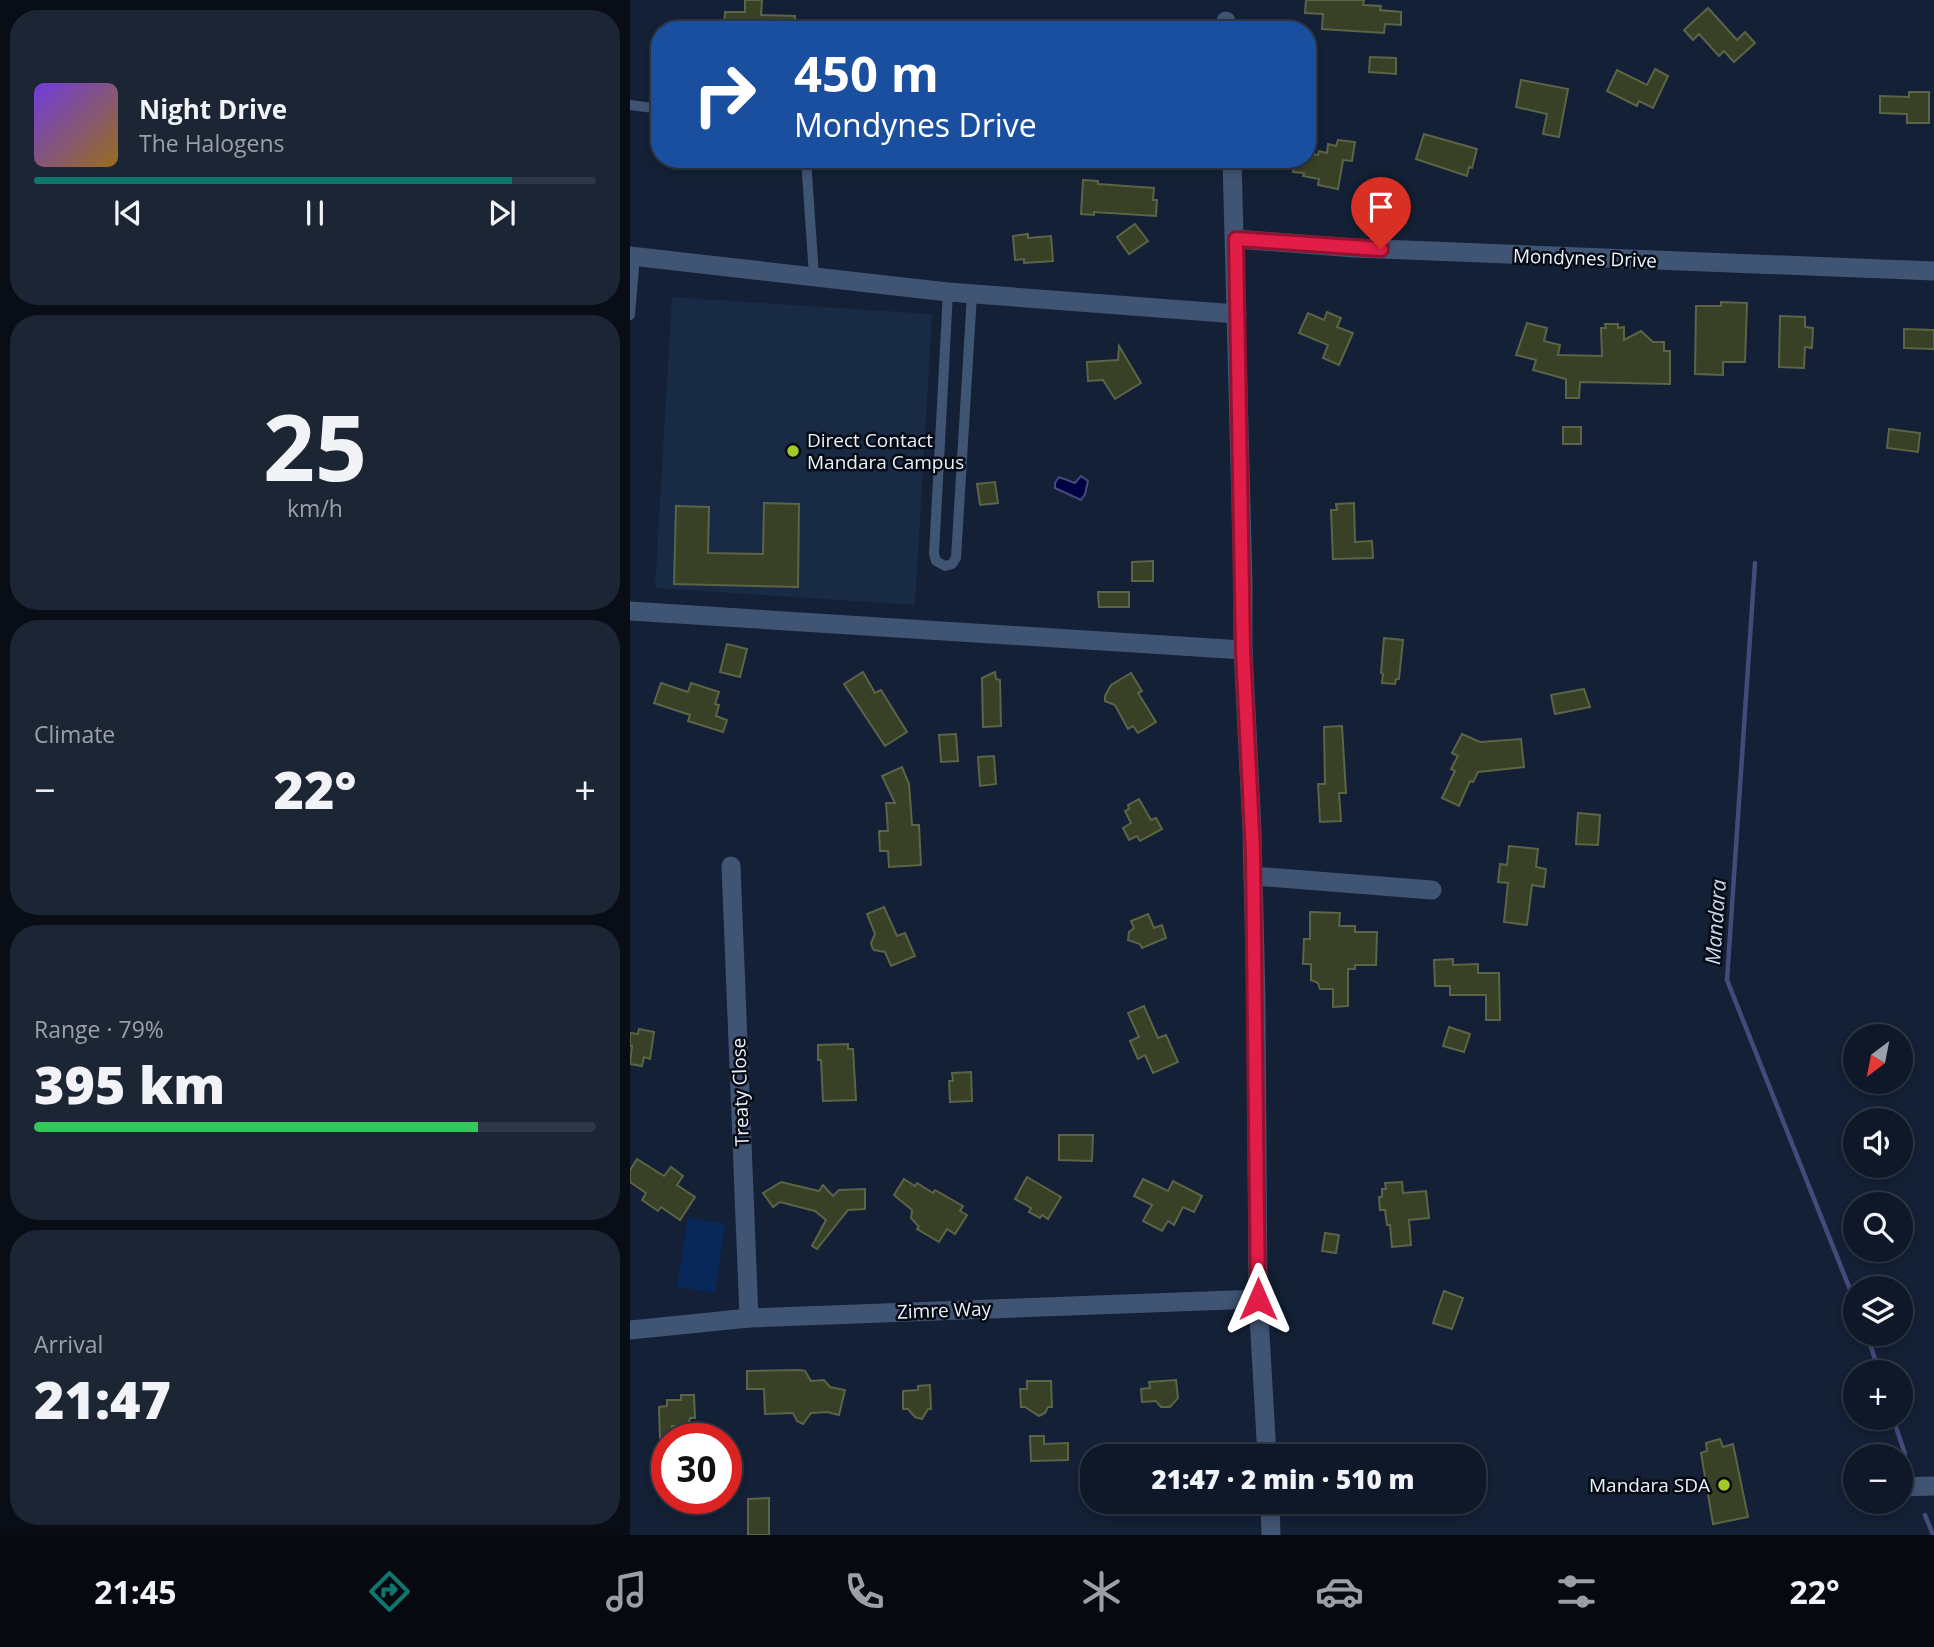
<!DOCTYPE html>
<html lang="en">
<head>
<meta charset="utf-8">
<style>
  body { margin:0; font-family:"Open Sans",sans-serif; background:#1c2534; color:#f1f3f6; height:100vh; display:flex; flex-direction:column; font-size:26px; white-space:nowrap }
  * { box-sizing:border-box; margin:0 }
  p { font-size:23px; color:#9ba0a8 }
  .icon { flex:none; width:38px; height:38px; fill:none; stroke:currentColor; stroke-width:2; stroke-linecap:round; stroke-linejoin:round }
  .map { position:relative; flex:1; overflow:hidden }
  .details { display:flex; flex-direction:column; gap:10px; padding:10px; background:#080d16; width:630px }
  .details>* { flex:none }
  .guide { position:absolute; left:21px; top:21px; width:665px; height:147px; border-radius:28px; box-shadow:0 4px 10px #0003,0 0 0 2px #2e3745; background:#1a4fa0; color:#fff; overflow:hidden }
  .needle { width:46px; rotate:212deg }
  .fabs { position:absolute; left:1213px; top:1024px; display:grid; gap:14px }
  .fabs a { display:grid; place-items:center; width:70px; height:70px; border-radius:50%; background:#0e1828; box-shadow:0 4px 10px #0003,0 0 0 2px #2e3745; font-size:35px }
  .speed { position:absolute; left:21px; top:1423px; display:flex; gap:14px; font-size:35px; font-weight:700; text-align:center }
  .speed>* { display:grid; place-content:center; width:91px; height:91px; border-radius:50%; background:#0e1828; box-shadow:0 4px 10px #0003,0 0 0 2px #2e3745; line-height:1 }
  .speed .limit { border:10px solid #d22; background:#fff; color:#111 }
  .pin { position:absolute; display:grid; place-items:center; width:60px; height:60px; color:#fff; margin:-72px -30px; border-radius:50% 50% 50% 0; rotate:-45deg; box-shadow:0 0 7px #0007 }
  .pin .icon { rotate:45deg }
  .me { position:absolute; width:77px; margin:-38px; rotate:0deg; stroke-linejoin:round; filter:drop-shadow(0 0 5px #0008) }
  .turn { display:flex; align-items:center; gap:24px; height:147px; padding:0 28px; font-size:32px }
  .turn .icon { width:91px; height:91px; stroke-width:2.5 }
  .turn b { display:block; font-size:49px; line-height:60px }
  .big { font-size:52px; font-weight:800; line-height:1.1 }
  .details .tile { flex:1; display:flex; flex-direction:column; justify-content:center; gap:10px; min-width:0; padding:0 24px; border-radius:28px; background:#1c2534 }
  .details .dial { align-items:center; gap:0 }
  .dial b { font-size:91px; line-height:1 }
  .song { display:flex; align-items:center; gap:21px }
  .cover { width:84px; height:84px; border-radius:10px; background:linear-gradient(135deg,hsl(260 70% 55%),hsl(40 70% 35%)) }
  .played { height:7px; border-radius:4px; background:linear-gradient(90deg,#0f766e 85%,#2e3745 85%) }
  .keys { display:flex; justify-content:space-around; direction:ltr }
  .heat { display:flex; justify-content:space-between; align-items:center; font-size:38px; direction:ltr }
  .charge { height:10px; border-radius:5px; background:linear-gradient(90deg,#34c759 79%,#2e3745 0) }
  .trip { position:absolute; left:450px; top:1444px; width:406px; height:70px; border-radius:28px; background:#0e1828; box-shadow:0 4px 10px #0003,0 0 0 2px #2e3745; font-weight:800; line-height:70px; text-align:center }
  .dock { display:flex; height:112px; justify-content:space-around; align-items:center; background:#060a10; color:#9ba0a8 }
  .dock .icon { width:49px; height:49px }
  .dock .on { color:#0f766e }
  .dock b { font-size:32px; color:#f1f3f6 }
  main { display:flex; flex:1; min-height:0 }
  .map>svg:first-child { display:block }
  .built { fill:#192a45 }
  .green { fill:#072858 }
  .water { fill:#000042; stroke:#46497a; stroke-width:2 }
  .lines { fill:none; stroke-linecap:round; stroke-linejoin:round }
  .stream { stroke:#46497a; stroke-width:4.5 }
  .building { fill:#384025; stroke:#5c6448; stroke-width:2 }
  .service { stroke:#405473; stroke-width:10 }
  .minor { stroke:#405473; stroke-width:19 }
  .route-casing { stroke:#92132f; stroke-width:18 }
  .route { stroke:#e11d48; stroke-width:12 }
  .poi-dot { fill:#a4c824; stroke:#050a13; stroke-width:2.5 }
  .labels { text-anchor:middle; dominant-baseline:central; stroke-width:5; stroke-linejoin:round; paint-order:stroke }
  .street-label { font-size:19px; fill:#eaf2fd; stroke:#050a13 }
  .poi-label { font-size:19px; fill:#eaf2fd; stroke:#050a13; text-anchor:start }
  .water-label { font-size:21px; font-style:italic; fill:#ccd9ee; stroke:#050a13 }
</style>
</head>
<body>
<main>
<section class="details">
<div class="tile">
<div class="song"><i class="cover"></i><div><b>Night Drive</b><p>The Halogens</p></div></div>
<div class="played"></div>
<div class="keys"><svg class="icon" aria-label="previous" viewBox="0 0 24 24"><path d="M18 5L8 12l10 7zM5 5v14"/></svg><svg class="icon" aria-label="pause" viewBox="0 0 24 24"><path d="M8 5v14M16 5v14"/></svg><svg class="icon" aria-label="next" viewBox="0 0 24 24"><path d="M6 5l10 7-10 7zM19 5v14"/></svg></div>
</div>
<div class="tile dial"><b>25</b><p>km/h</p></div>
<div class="tile"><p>Climate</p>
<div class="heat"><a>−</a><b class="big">22°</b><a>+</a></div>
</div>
<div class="tile"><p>Range · 79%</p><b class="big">395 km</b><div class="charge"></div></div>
<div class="tile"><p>Arrival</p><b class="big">21:47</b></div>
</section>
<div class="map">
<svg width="1304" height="1535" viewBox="0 0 1304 1535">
  <rect width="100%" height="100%" fill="#132035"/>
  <!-- built -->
  <path class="built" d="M42,297l260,17 -17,291 -260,-17z"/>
  <!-- green -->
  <path class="green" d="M58,1218l37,6 -10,69 -38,-6z"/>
  <!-- water -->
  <path class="water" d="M451,476l7,5 -3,13 -4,6 -26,-12v-5l4,-6 16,6z"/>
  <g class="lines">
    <!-- stream -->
    <g class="stream">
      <path d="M1125,563l-28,417 128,322"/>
      <path d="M1237,1334l12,38"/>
      <path d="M1263,1418l12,36"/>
      <path d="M1295,1515l8,20"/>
    </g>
  </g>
  <!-- building -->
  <g class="building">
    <path d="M115,0h17l-1,15 34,1v14l-71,-2 1,-16h20z"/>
    <path d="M676,0h58l-1,5 18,1 -1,4 21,2v13l-16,-1 -1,9 -62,-4 1,-15 -18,-1z"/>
    <path d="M1078,8l29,32 8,-8 10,11 -21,19 -10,-11 -5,5 -20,-22 -6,6 -9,-10z"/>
    <path d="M740,57l26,1v16l-27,-2z"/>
    <path d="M1025,69l13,7 -15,32 -14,-7 -2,5 -30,-15 10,-21 30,15z"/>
    <path d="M891,80l47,9 -9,48 -16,-3 4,-20 -31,-7z"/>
    <path d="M1279,92h20v31h-22v-9l-27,-1v-17l29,1z"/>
    <path d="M794,134l53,15 -5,19 -3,-1 -2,9 -51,-17z"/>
    <path d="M708,140l17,2 -3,19 -9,-1 -5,29 -20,-4 1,-6 -16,-3 1,-3 -11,-1 2,-13h12v-6l11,2 1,-4 8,2 1,-9 8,2z"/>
    <path d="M453,180l15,1v3l56,4 -1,12h4l-1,16 -62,-4v3l-13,-1z"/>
    <path d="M505,224l13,17 -19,13 -12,-17z"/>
    <path d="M398,234v4l23,-2 2,25 -29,2v-4l-9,1 -2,-24z"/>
    <path d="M1091,302l26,1 -2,59h-22v13l-28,-1 1,-68h25z"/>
    <path d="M697,312l14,6 -4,9 16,6 -14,32 -16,-7 5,-13 -29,-12 9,-20 16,7z"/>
    <path d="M1150,316l25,1v10l8,1 -1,20 -7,-1 -1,21 -25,-1z"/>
    <path d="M897,323l20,5 -3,13 16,4 -2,10 44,1 -1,-28h5l-1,-4h13v4l6,-1v13l17,-9 12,11h11v9h6v33l-90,-2 -1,16h-13v-19l-33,-9 3,-10 -20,-5z"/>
    <path d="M1274,329l30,1v19l-30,-1z"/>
    <path d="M489,346l22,37 -26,16 -12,-19 -15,1 -1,-19 31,-2z"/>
    <rect x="933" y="427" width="18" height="17"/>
    <path d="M1259,429l31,4 -2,19 -31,-4z"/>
    <path d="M365,482l3,21 -18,2 -3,-21z"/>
    <path d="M134,503l35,1 -1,83 -124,-3 2,-78 33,1 -1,46 55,1z"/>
    <path d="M724,503l1,39 17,-1 1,17 -40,1 -2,-49h6l-1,-6z"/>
    <path d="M523,561v20h-21v-19z"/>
    <path d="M468,592h31v15h-30z"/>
    <path d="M754,638l19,2 -4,39h-3l-1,5 -13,-1 1,-9 -2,-1z"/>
    <path d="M97,644l20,5 -7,28 -20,-5z"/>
    <path d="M233,672l12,21 6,-3 26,42 -22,14 -41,-62z"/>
    <path d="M365,672l1,7 4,1 1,46 -18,1 -1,-49z"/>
    <path d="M501,673l11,18 -4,2 18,29 -18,11 -5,-7 -5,3 -13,-24 -10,-4v-5l6,-11z"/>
    <path d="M31,683l27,9 3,-9 28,9 -4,12 4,1 -3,11 11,4 -4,12 -35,-11 2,-6 -36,-12z"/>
    <path d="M954,689l6,18 -35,7 -4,-19z"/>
    <path d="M712,726l4,67h-7l2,28 -21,1 -2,-38h7l-1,-57z"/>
    <path d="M326,734l2,27 -17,1 -2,-27z"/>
    <path d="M832,734l18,8 41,-3 3,28 -46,5 -5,10 -3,-1 -11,25 -17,-8 13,-27 -4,-2 7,-13 -6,-3z"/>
    <path d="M364,756l2,28 -16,2 -2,-29z"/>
    <path d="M272,767l7,17 3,41h7l2,40 -32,2 -1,-16h-8l-1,-20h9l-2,-28h9l-13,-27z"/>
    <path d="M509,799l12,21 5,-2 6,11 -22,12 -3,-5 -8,4 -6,-12 8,-5 -6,-12 4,-2 -1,-4z"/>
    <path d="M948,813l22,2 -2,30 -22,-1z"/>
    <path d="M879,846l29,3 -2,18 10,2 -2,18 -12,-2 -5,40 -23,-3 4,-39 -10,-1 2,-18 7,1z"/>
    <path d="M254,907l13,29 8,-3 10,23 -24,10 -6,-14 -11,-2 -2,-3 -1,-4 4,-9 -8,-20z"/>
    <path d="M680,912l30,1 -1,13h16v6h22l-1,33h-21v4h-7v37l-15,1v-18h-13l-2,-6 -7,-3v-16h-8l1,-25h6z"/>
    <path d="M518,914l6,14 8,-3 4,13 -24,10 -2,-4 -12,-4 1,-8 5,-4 -3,-7z"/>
    <path d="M823,959v6l25,-1v9h21l1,47h-14v-25h-36v-9h-15l-1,-26z"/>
    <path d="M514,1006l14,32 8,-3 12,27 -25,11 -8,-18 -7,4 -8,-18 9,-4 -11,-24z"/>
    <path d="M819,1027l21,7 -6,18 -21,-6z"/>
    <path d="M9,1029l15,3 -4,27 -6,-2 -2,9 -12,-2 2,-18h-2v-13l8,1z"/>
    <path d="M218,1044v5h5l3,51 -33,1 -2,-41h-3v-15z"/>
    <path d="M341,1072l1,29 -22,1 -1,-21h4l-1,-8z"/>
    <path d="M429,1135h34l-1,26 -33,-1z"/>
    <path d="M7,1159l27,17 7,-9 12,9 -6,9 18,12 -15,23 -19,-13 -3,4 -16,-11 4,-7 -16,-11v-12z"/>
    <path d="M397,1177l34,20 -13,22 -6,-4 -2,3 -11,-6 2,-4 -16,-9z"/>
    <path d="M274,1179l11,7 2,-3 16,10 2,-3 28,16 -3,5 7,4 -12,19 -8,-5 -8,13 -22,-13 2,-2 -8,-9 1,-8 -18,-15z"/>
    <path d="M513,1179l25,12 5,-10 29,15 -8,16 -11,-5 -9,18 -6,-4 -6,10 -19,-10 9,-16 -18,-9z"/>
    <path d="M151,1182l38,9 4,-6 10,11 6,-6 26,-1v20l-17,1 -31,39 -5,-3 14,-26 -11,-9 -35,-9 -7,5 -10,-14z"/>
    <path d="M772,1182l1,11 23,-2 3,27 -20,2 2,25 -19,2 -2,-22h-3l-2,-15h-5l-1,-13h3v-8h4l-1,-6z"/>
    <path d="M695,1233l14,2 -3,18 -14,-2z"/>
    <path d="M814,1291l19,7 -11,31 -19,-6z"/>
    <path d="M169,1370l6,1 6,10 13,-1 6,7 15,3 -6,25 -12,-3 -16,1 -8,11 -6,-3 -4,-8 -28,1 -1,-25h-17v-18z"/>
    <path d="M546,1380l2,18 -8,9h-9l-5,-6 -14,1 -1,-13 9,-1 -1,-6z"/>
    <path d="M397,1381h24l1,26h-4l-3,6 -6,3 -14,-9h-4l-1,-18h7z"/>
    <path d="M300,1385l1,24h-3l-6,10 -7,-2 -7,-8h-5v-18l15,-1v-4z"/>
    <path d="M51,1395h13l1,23h-5l-2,8h-16v12h-12l-1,-31 8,-1v-6h14z"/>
    <path d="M400,1436h14v8l24,-1v17l-37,1z"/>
    <path d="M1090,1439l3,8 10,-3 15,73 -35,7 -12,-71 6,-2 -1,-8z"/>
    <path d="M139,1498v37h-21v-36z"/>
  </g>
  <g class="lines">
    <!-- service -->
    <g class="service">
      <path d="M0,105l30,4"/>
      <path d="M176,159l8,117"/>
      <path d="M318,292l-14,262 2,7 9,5 7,-2 4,-6 16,-264"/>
      <path d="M0,315l5,-59"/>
    </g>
    <!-- minor -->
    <g class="minor">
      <path d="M596,21v9"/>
      <path d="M602,159l11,424v67l9,181 4,168 2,300 9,157"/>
      <path d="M606,239l119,9 579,23"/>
      <path d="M0,256l318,36 289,22"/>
      <path d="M0,611l613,39"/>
      <path d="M101,866l18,452"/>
      <path d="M623,876l179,14"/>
      <path d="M0,1330l119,-12 509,-19"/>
      <path d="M1270,1487l34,-1"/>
      <path d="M640,1502l1,33"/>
    </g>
  </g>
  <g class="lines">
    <defs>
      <path id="route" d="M628,1299l-5,-446 -10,-203 -7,-411 145,10"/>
    </defs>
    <!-- route casing -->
    <use href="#route" class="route-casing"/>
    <!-- route -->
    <use href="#route" class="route"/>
  </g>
  <!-- markers -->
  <g class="poi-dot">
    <circle cx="163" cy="451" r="7"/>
    <circle cx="1094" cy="1485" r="7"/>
  </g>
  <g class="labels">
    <!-- street labels -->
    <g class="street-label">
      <text transform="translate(955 258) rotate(2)">Mondynes Drive</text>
      <text transform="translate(110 1092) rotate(-92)">Treaty Close</text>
      <text transform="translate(314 1310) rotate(-2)">Zimre Way</text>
    </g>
    <!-- poi labels -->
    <g class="poi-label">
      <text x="177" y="440">Direct Contact<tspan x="177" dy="22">Mandara Campus</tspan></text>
      <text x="1080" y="1485" text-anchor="end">Mandara SDA</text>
    </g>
    <!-- water labels -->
    <g class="water-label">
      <text transform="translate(1085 922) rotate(-86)">Mandara</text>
    </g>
  </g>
</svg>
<div class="fabs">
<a><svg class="needle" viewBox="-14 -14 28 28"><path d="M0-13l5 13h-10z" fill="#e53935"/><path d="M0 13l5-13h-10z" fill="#9ba0a8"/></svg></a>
<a><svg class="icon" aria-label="sound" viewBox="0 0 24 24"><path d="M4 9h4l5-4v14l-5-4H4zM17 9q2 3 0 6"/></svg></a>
<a><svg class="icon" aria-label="search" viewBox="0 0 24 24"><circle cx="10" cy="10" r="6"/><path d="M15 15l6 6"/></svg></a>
<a><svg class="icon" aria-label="layers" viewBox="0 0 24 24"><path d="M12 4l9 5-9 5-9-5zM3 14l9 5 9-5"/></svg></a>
<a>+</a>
<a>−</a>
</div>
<div class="speed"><div class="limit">30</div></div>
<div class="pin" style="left:751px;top:249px;background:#d93025"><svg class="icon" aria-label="arrive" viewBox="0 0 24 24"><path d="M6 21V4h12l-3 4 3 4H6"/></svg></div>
<svg class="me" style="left:628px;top:1299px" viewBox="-20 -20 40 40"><path d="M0-17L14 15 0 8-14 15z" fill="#e11d48" stroke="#fff" stroke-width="4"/></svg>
<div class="trip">21:47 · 2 min · 510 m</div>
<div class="guide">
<div class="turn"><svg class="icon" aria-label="right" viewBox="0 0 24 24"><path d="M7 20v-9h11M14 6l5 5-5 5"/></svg><div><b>450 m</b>Mondynes Drive</div></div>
</div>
</div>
</main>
<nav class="dock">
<b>21:45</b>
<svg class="icon on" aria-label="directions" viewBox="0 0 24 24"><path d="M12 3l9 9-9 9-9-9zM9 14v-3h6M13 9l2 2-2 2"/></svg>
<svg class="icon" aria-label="music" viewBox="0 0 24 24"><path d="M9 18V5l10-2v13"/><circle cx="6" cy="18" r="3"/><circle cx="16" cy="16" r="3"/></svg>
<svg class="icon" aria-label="phone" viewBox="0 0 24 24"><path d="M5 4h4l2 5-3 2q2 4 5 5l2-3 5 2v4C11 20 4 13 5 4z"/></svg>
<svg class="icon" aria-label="climate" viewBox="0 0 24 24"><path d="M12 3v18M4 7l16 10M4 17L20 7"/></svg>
<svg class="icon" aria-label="car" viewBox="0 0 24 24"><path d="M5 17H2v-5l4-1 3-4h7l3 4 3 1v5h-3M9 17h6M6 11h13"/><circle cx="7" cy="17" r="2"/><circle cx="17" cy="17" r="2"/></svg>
<svg class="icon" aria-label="filters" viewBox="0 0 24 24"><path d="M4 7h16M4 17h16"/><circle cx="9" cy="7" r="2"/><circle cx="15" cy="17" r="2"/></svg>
<b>22°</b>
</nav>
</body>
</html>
